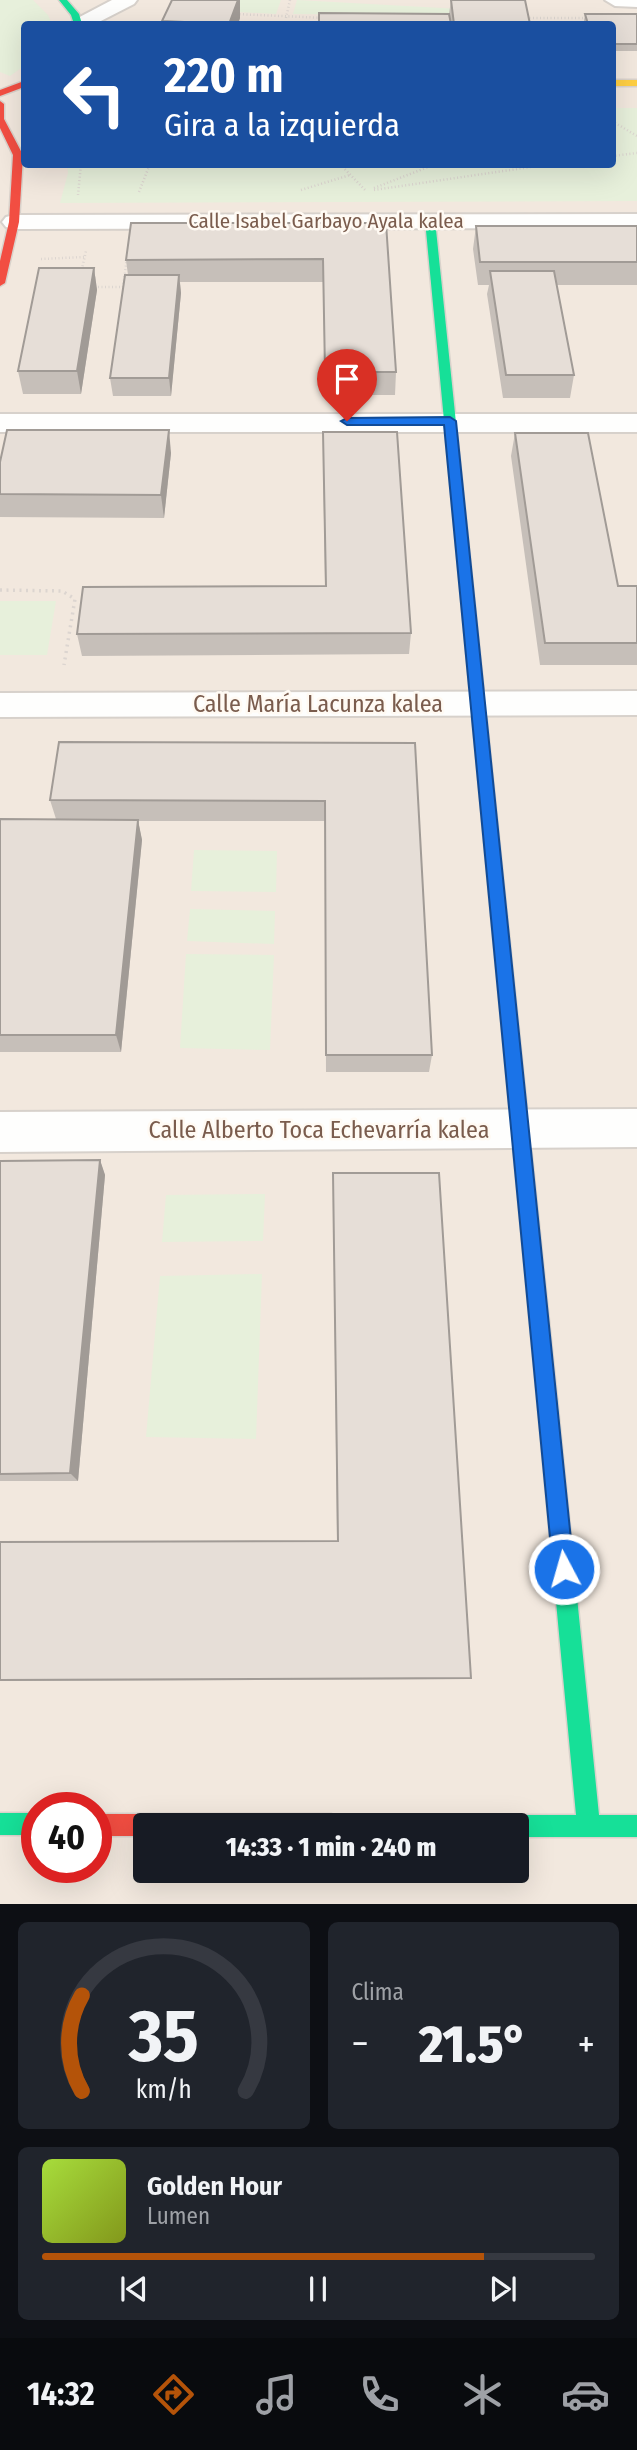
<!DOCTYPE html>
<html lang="es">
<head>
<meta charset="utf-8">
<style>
  body { margin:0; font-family:"Fira Sans Condensed",sans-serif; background:#20242c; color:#f1f3f6; height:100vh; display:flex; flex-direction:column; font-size:26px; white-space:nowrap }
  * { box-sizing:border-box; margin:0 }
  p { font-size:23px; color:#9ea1a6 }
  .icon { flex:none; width:38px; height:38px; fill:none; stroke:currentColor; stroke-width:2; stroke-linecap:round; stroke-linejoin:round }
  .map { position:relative; height:1904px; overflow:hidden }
  .sheet { display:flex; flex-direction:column; gap:18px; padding:18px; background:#0d0f14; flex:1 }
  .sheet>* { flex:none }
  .banner { position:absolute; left:21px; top:21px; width:595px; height:147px; border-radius:7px; box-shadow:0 7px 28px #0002; background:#1a4fa0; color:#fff; overflow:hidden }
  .speed { position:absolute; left:21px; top:1792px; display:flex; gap:14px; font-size:35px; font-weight:700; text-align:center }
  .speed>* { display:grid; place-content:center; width:91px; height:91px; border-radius:50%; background:#171b24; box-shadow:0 7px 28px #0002; line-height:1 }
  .speed .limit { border:10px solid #d22; background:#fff; color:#111 }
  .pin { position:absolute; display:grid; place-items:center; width:60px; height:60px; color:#fff; margin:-72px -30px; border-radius:50% 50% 50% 0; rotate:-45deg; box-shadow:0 0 7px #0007 }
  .pin .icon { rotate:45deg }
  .me { position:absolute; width:77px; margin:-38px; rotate:354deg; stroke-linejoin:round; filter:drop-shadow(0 0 5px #0008) }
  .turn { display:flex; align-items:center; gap:24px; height:147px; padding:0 28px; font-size:32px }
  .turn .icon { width:91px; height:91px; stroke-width:2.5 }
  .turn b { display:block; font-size:49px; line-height:60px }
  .big { font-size:52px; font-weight:800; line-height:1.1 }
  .sheet .card { flex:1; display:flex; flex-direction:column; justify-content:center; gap:10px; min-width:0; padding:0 24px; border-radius:10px; background:#20242c }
  .sheet .dial { align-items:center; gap:0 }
  .dial svg { height:182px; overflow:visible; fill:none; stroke:#363941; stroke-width:7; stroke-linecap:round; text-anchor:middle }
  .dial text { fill:#f1f3f6; stroke:none }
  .song { display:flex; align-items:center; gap:21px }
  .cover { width:84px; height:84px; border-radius:10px; background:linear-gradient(135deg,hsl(80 70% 55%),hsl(70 70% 35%)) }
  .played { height:7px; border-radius:4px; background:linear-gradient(90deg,#b45309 80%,#363941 80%) }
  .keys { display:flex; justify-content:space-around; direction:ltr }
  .heat { display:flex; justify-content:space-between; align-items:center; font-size:38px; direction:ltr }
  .sheet .tiles { flex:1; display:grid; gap:18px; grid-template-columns:1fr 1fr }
  .card:last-child { grid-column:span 2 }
  .trip { position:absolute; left:133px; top:1813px; width:396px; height:70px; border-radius:7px; background:#171b24; box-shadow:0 7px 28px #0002; font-weight:800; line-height:70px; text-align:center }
  .tabs { display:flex; height:112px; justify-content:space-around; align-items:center; background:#090b0e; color:#9ea1a6 }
  .tabs .icon { width:49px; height:49px }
  .tabs .current { color:#b45309 }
  .tabs b { font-size:32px; color:#f1f3f6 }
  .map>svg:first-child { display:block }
  .residential { fill:#f2e8de; fill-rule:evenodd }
  .green { fill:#e7f0db }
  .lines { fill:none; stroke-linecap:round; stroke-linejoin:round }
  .street-casing { stroke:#d7d1cb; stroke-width:4 }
  .fast-casing { stroke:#d9d2cb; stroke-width:3 }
  .slow-casing { stroke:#d9d2cb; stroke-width:3 }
  .jam-casing { stroke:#d9d2cb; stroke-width:3 }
  .path-far1 { stroke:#dcd5d0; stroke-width:2.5; stroke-dasharray:1 2.5; stroke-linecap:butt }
  .path { stroke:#dcd5d0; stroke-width:3.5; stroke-dasharray:2 4.5; stroke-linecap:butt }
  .street { fill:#fefefd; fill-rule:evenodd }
  .fast { fill:#16e098; fill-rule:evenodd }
  .slow { fill:#ffcf43; fill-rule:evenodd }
  .jam { fill:#f24e42; fill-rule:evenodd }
  .wall { fill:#c6bfb9 }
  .shaded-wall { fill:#a19b96 }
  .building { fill:#e6ded7; stroke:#a19b96; stroke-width:2 }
  .route { fill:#1a73e8; stroke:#114b97; stroke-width:2 }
  .labels { text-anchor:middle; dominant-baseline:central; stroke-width:5; stroke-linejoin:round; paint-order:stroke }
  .far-street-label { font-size:21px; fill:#7a5c4d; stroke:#fffaf3 }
  .street-label { font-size:24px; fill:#7a5c4d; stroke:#fffaf3 }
</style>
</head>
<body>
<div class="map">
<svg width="637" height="1904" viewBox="0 0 637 1904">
  <rect width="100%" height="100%" fill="#f9f5f0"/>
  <!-- residential -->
  <path class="residential" d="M0,0h637v1904h-637zM24,24h588v140h-588zM37,1808h59v59h-59zM145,1825h371v46h-371z"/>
  <!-- green -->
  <g class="green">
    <path d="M0,0h33l15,15 4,9h-28v42l-14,10 -10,-4z"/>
    <path d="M189,0h92l-5,14 -91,-5z"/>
    <path d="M297,0l219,12 1,4 -224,-2z"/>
    <path d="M613,108h24v93l-577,2 8,-30 -1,-8 545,-1z"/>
    <path d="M0,601h56l-9,54h-47z"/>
    <path d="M194,850l83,1 -1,41 -85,-1z"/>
    <path d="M190,909l85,2 -1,33 -87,-3z"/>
    <path d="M186,954l88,1 -4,95 -90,-2z"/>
    <path d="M265,1194l-2,47 -101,1 4,-47z"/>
    <path d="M262,1274l-6,165 -110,-2 14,-161z"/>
  </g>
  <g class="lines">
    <defs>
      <g id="street">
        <path d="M112,0h25l-3,4 -39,20h-24l3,-4z"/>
        <path d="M605,0h32v7l-22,-1z"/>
        <path d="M637,214v14l-623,1 -8,-2 -4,-5 4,-5 8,-2z"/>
        <rect x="0" y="414" width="637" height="18"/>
        <path d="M637,691v24l-637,2v-24z"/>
        <path d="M637,1109v38l-637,5v-40z"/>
      </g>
      <g id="fast">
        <path d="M59,0h8l12,14 3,10h-8l-3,-9z"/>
        <path d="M430,217l5,3 72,696 -3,5h-10l-3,-5 -66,-696z"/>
        <path d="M547,1389l7,3 3,7 42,416h38v22h-121v-12h-11l3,-7 8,-3h60l-39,-416 3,-7z"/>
        <rect x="0" y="1813" width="37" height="22"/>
      </g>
      <g id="slow">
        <rect x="612" y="80" width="25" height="6"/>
        <path d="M499,910l5,1 3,5 50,483 -3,7 -7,3 -7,-3 -3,-7 -46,-483 3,-5z"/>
      </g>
      <g id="jam">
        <path d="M24,81v6l-24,9v-6z"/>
        <path d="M0,101l4,3v15l19,36 -4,67 -14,61 -5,3v-25l9,-39 4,-67 -13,-27z"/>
        <path d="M96,1814h235l8,3 3,8h-197v11h-49z"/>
      </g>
    </defs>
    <!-- street casing -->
    <use href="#street" class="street-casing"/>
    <!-- fast casing -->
    <use href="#fast" class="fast-casing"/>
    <!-- slow casing -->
    <use href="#slow" class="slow-casing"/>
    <!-- jam casing -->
    <use href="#jam" class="jam-casing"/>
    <!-- path-far1 -->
    <g class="path-far1">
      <path d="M236,14l89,4"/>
      <path d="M286,18l4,-18"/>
      <path d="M526,18h65"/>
      <path d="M612,121l25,15"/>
      <path d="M612,156l25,-3"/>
      <path d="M340,164l26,27"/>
      <path d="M374,188l62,-24"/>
      <path d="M301,190l49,-15"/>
      <path d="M374,190l177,-26"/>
      <path d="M139,192l11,-28"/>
      <path d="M78,195l3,-31"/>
      <path d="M41,259l43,-2"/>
      <path d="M81,273l5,-22"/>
      <path d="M91,287h32l4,-29"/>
    </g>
    <!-- path -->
    <path class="path" d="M0,590l62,1 13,8 -11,66"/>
    <!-- street -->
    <use href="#street" class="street"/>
    <!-- fast -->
    <use href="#fast" class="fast"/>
    <!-- slow -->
    <use href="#slow" class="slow"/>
    <!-- jam -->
    <use href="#jam" class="jam"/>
  </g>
  <!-- wall -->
  <g class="wall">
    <path d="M172,0h68v18l-2,6h-76v-3z"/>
    <path d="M451,0l79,24h-211l130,-10z"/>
    <path d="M585,14h52v37h-25v-27h-27l-1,-3z"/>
    <path d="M386,223l10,149 -1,23h-70l-2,-113h-143l1,11 -10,103h-58l-3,-18 18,-103 -2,-15z"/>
    <path d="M476,226h161v59h-81l18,90 -4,23h-67l-16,-104 2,-9h-11l-5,-36z"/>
    <path d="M94,268l3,22 -16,104h-58l-5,-23z"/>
    <path d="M515,433l103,153h19v79h-97l-29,-209z"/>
    <path d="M171,453l-7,65 -164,-1v-55z"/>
    <path d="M323,454l88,179 -2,21 -327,2 -5,-22 248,-48z"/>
    <path d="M415,743l17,312 -3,17h-103l-1,-251h-187l4,19 -21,212h-121v-233h56l-6,-19z"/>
    <path d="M100,1160l5,15 -27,306h-78v-320z"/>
    <path d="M333,1173l138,505 -5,1 -466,2v-139l337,-1z"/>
  </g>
  <!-- shaded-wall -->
  <g class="shaded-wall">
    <path d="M238,0h2v18l-2,6h-9z"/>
    <path d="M94,268l3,22 -16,104 -4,-23z"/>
    <path d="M179,275l2,18 -10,103 -2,-18z"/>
    <path d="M169,430l2,23 -7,65 -3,-23z"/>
    <path d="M138,820l4,20 -21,212 -5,-17z"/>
    <path d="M100,1160l5,15 -27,306 -8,-8z"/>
  </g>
  <!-- building -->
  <g class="building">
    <path d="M172,0h66l-9,24 -67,-3z"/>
    <path d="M451,0h74l5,24h-76z"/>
    <path d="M319,13l130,1 2,10h-132z"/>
    <path d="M585,14h52v30h-25v-20h-24z"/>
    <path d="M131,223h255l10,149h-71l-2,-113 -197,1z"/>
    <path d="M476,226h161v36h-157z"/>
    <path d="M39,268h55l-17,103h-59z"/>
    <path d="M490,271h64l20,104h-68z"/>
    <path d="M125,275h54l-10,103h-59z"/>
    <path d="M7,430h162l-8,65 -161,-1v-32z"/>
    <path d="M323,432h74l14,201 -334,1 6,-47 243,-1z"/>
    <path d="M515,433h73l30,153h19v57h-92z"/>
    <path d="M59,742l356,1 17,312h-106l-1,-254 -275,-1z"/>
    <path d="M0,819l138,1 -22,215h-116z"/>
    <path d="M100,1160l-30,313 -70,1v-313z"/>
    <path d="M333,1173h106l32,505 -471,2v-138l338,-1z"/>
  </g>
  <!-- route -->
  <path class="route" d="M450,417l6,4 118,1148 -3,7 -7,3 -8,-3 -3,-7 -109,-1144h-97l-6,-4 6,-3z"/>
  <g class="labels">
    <!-- far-street labels -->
    <g class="far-street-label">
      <text x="326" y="221">Calle Isabel Garbayo Ayala kalea</text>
    </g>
    <!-- street labels -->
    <g class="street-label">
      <text x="318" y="704">Calle María Lacunza kalea</text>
      <text x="319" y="1130">Calle Alberto Toca Echevarría kalea</text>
    </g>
  </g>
</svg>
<div class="speed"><div class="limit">40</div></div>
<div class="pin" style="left:347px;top:421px;background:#d93025"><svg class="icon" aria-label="arrive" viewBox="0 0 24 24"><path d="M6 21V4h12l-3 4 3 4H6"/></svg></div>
<svg class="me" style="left:564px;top:1569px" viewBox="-20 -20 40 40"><circle r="17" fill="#1a73e8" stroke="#fff" stroke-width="3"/><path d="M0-11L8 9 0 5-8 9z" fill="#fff"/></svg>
<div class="trip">14:33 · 1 min · 240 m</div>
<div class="banner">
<div class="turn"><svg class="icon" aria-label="left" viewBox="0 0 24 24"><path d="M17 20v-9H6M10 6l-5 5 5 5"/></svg><div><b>220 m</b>Gira a la izquierda</div></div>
</div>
</div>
<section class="sheet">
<div class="tiles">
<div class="card dial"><svg viewBox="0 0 100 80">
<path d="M14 69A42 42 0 1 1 86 69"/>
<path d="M14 69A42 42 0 0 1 14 27" stroke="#b45309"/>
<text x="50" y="56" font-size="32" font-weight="700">35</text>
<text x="50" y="72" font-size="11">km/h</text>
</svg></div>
<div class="card"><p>Clima</p>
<div class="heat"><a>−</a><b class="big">21.5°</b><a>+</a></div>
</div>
<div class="card">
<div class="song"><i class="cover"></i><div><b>Golden Hour</b><p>Lumen</p></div></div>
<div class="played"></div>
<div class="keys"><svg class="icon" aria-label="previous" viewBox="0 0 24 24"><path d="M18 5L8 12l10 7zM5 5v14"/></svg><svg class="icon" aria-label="pause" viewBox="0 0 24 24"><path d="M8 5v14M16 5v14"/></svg><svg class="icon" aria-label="next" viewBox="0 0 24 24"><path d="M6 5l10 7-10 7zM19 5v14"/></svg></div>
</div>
</div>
</section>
<nav class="tabs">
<b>14:32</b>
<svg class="icon current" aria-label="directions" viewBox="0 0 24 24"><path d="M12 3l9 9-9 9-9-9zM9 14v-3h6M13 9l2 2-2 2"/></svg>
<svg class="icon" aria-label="music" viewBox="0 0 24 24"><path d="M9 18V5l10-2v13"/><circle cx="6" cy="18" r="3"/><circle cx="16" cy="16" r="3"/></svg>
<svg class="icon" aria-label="phone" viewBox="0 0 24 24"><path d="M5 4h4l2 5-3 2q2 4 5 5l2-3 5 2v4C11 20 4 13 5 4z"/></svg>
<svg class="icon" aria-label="climate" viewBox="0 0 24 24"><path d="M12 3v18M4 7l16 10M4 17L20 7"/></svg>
<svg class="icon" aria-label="car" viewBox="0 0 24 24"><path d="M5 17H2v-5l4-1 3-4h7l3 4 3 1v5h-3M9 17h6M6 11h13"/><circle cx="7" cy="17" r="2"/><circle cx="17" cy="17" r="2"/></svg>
</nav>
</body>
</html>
